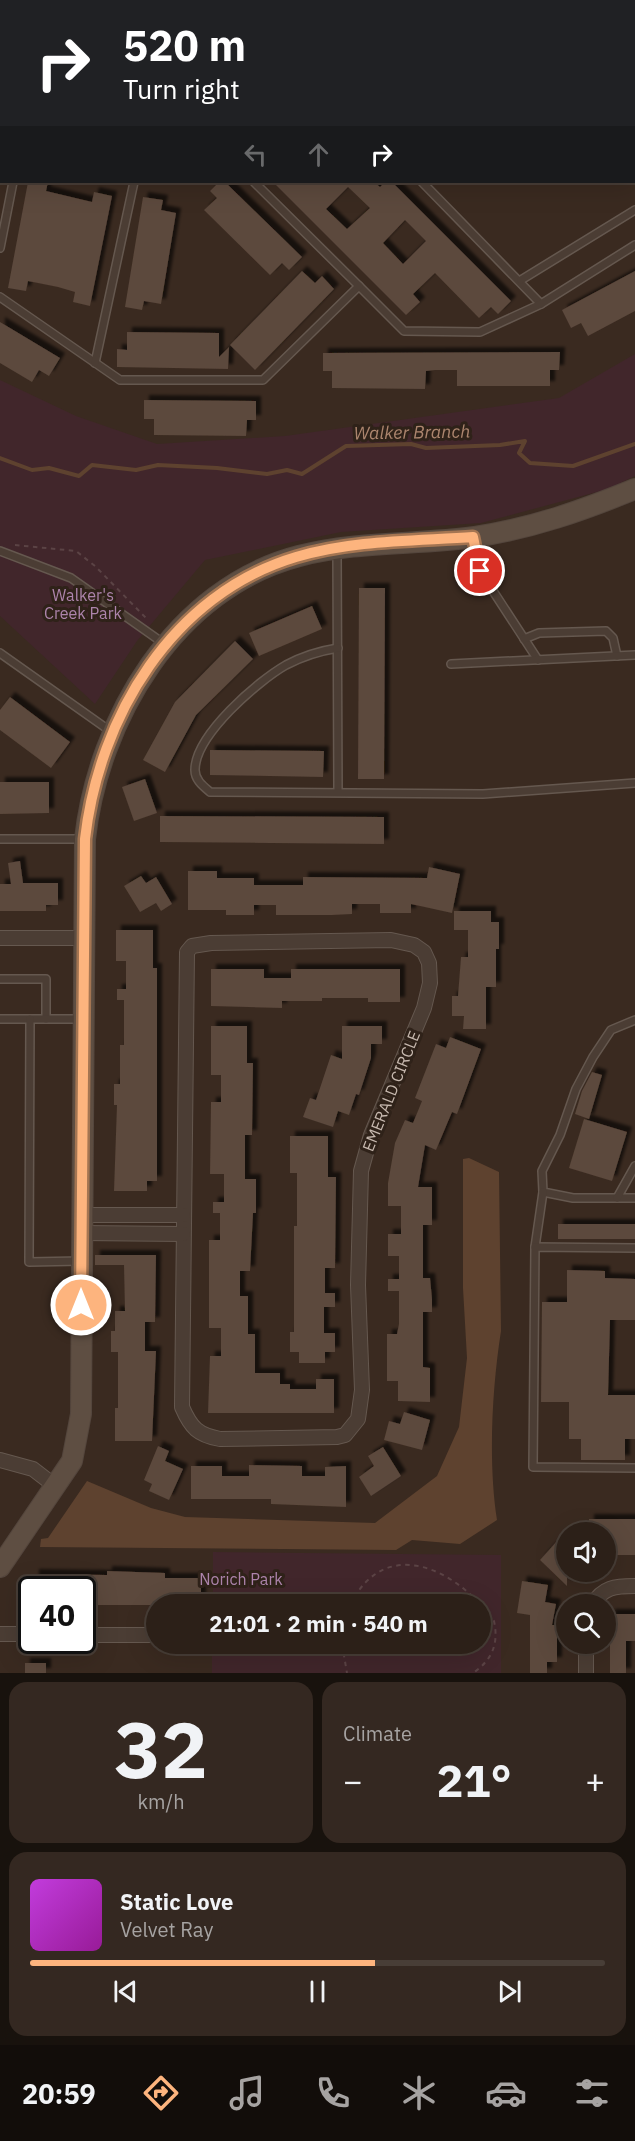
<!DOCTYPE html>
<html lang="en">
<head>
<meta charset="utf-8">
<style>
  body { margin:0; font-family:"IBM Plex Sans",sans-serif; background:#342821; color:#f1f3f6; height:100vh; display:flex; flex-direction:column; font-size:22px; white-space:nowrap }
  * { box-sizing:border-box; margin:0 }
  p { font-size:20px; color:#a6a3a2 }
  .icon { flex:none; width:33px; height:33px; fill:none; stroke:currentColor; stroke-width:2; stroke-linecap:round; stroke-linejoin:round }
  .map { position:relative; height:1673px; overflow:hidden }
  .panel { display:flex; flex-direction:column; gap:9px; padding:9px; background:#18120d; flex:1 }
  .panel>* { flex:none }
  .banner { position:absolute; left:0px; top:0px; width:636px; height:183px; box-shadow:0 6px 24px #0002,0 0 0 2px #483e37; background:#202124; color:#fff; overflow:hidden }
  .tools { position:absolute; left:556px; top:1522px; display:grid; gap:12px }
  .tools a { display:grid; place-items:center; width:60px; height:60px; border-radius:50%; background:#2c2018; box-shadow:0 6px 24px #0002,0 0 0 2px #483e37; font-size:30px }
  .speed { position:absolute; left:18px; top:1576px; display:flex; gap:12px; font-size:30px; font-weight:700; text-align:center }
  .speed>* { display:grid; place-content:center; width:78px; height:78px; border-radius:50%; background:#2c2018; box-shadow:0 6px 24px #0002,0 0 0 2px #483e37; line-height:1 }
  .speed .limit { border:3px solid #111; border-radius:9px; background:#fff; color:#111 }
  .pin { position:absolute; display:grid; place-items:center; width:51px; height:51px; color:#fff; margin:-26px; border:3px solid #fff; border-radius:50%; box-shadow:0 2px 6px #0007 }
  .me { position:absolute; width:66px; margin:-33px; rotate:0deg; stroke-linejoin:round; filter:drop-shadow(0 0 4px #0008) }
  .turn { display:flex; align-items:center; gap:21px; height:126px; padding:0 24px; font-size:27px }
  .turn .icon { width:78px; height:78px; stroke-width:2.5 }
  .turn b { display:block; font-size:42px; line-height:51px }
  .lanes { display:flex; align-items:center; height:57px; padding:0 24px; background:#0003; justify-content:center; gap:30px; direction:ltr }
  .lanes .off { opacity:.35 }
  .big { font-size:45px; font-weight:700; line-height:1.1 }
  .panel .card { flex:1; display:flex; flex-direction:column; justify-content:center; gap:9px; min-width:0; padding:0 21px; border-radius:18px; background:#342821 }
  .panel .dial { align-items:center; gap:0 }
  .dial b { font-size:78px; line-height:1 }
  .song { display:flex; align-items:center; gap:18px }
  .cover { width:72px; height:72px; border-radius:9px; background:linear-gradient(135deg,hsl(290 70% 55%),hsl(300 70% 35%)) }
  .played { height:6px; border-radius:3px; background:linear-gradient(90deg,#fdb47e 60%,#483e37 60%) }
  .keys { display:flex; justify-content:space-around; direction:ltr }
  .heat { display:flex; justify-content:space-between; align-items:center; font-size:33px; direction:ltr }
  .panel .tiles { flex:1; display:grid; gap:9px; grid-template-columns:1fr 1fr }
  .card:last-child { grid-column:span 2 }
  .trip { position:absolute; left:146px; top:1594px; width:345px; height:60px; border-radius:30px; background:#2c2018; box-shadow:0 6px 24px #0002,0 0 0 2px #483e37; font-weight:700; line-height:60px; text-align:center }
  .dock { display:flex; height:96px; justify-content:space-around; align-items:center; background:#120d0a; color:#a6a3a2 }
  .dock .icon { width:42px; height:42px }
  .dock .active { color:#fdb47e }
  .dock b { font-size:27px; color:#f1f3f6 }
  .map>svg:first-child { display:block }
  .green { fill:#41262b }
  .water { fill:#5e422f }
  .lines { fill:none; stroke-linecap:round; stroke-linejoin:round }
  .stream { stroke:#5e422f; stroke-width:4 }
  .building { fill:#5b483c; fill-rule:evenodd; filter:url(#shadow) }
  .lane-casing { stroke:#65584f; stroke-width:10 }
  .street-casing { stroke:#65584f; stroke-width:16 }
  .secondary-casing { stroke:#54463d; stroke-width:22 }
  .primary-casing { stroke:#54463d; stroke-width:26 }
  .path { stroke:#5b4345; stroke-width:2; stroke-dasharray:4.5 4.5; stroke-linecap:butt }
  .lane { stroke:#4b3d34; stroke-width:7 }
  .street { stroke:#4b3d34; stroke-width:14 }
  .secondary { stroke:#5e4e42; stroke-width:20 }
  .primary { stroke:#6b5c52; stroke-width:22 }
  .route-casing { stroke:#a47552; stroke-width:15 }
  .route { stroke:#fdb47e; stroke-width:10 }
  .labels { text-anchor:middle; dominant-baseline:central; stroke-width:6; stroke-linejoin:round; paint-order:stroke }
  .park-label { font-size:16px; fill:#ad84ac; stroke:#2f2219 }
  .street-label { font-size:16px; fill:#c7b9af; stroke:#2f2219 }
  .water-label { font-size:18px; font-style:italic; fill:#ac856e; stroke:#2f2219 }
</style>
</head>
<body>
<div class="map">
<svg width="635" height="1673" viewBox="0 0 635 1673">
  <defs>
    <filter id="shadow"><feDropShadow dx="5" dy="-5" stdDeviation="1.5" flood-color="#0009"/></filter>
  </defs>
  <rect width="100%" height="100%" fill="#3a2a20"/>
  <!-- green -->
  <g class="green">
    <path d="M635,354v122l-27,13 -127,34 -140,9 -136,28 -68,81 -42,63 -95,-88v-236l76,36 81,28 128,-8 274,-38z"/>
    <path d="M213,1552l288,3v118h-289v-29h268v-39h-267z"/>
  </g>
  <!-- water -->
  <path class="water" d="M469,1158l30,14 2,159c-9,57 -13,132 -4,189l-37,24 -48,-4 -16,10 -356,-3 1,-8 7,-1 39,-57 64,27 34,9 190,6 62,-47 22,-49 8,-69 -4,-70v-129z"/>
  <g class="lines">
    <!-- stream -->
    <path class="stream" d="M0,458l32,12 17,-2 30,8 13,-11 44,5 22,-5 59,3 50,6 20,-4 15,4 44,-28 65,-2 15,4 74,-3 25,-4 -6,12 11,10 43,3 62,-22"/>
  </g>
  <!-- building -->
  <g class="building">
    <path d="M28,182h20l-2,9 46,11 2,-10 18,4 -22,110 -17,-4 2,-10 -17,-5 -30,-6 -2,10 -18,-3z"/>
    <path d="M219,182h6l77,75 -13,13 -7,-7 -12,12 -66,-65 13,-12 -7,-7z"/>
    <path d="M273,182h101l6,5 5,-5h7l119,119 -13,13 -7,-7 -12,11 -44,-45 -22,21 7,8 -14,13zM348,187l22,21 -23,21 -21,-20zM405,220l21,21 -23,23 -20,-21z"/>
    <path d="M143,197l20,3 -2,10 15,3 -15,91 -17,-3 -2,9 -17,-3z"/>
    <path d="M302,271l13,12 7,-7 12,13 -79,81 -25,-25z"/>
    <path d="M635,271v40l-47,25 -7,-13 -10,5 -9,-18z"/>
    <path d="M0,322l60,36 -11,18 -10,-6 -7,12 -32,-19z"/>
    <path d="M127,332l92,1v24l10,-10 -1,22 -111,-2v-18l10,1z"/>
    <path d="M560,352l-1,18h-9v16h-93v-16h-22l-9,1 -1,18 -93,-1v-17h-9v-18z"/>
    <path d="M144,400l112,1v19h-9l-1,16 -92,-1v-16h-10z"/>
    <path d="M359,588h26l-1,191h-26z"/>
    <path d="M312,606l10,23 -63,27 -10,-23z"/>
    <path d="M235,641l18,18 -57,56 -31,57 -22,-12 32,-58z"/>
    <path d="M10,697l60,45 -19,26 -51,-38v-20z"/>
    <path d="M210,750l114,1 -1,26 -113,-2z"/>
    <path d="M145,779l12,34 -23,8 -12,-34z"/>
    <path d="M0,782h49v31l-49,1z"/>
    <path d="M160,816l224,1v27l-224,-2z"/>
    <path d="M20,861l3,22h35v22h-12v6h-46v-27h11l-3,-21z"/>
    <path d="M429,867l31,7 -8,39 -41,-9v9h-31v-9h-28v10l-20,1h-56v-10h-22v10h-28v-5h-38v-39h29v7h37v7h49v-8l124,1z"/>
    <path d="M141,876l5,7 10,-6 16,27 -11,7 -5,-8 -16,9 -16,-26z"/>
    <path d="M454,911h37v11h8v27h-3v38h-10v42h-23l1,-13h-12v-20h6l3,-39h7v-27h-14z"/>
    <path d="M116,930h37v38h4v213h-10v10h-33l3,-86h-3v-21h6v-39h4v-45h-7v-11h9v-28h-10z"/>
    <path d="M211,969h53v9h27v-9h109v33h-32v-4h-46v3h-40v7l-71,-2z"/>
    <path d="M211,1026h36v37h6l-1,72h-7v44h11v34h-3l-3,58h-10v25h8v38h7v39h25v11h10v5h26v-10h18v34h-126l2,-57h11v-28h-12v-88h11v-27h-7v-11h11v-28h-14l1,-72h10v-27h-10z"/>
    <path d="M342,1026h40v18h-11v14l-12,37 -3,-1 -7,21 -11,-4 -5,16 -30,-10 7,-19 6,2 15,-45 11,4z"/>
    <path d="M450,1037l31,12 -24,65 -5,-2 -16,38 -11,-5 -7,42h14v38h-9v53h7l2,21v13h-9v55l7,1v34l-32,-1v-20h-11v-47h10l2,-10v-33h-11v-12h11v-23h-11v-22h13v-28h-13v-23l7,-40 10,-23 8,3 9,-22 -7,-3 21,-54 10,4z"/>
    <path d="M592,1072l10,3 -13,44 -14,-5 7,-23z"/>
    <path d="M584,1119l43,13 -15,49 -43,-13z"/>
    <path d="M290,1136h38v41h8l-1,91h-10v25h10v14h-11v26h11v19h-10v11h-26v-11h-9v-20h4v-106h3v-53h-7z"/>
    <rect x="558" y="1224" width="77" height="15"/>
    <path d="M95,1255h61l-1,67h-10v29h11l-4,90h-37v-33h3v-56h-7v-21h4v-20h10l-1,-46h-29z"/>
    <path d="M567,1270l38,1v7l30,1v41h-25l-2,75h27v44h-10v21h-44v-21h-12v-37h-28l1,-100h25z"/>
    <path d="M404,1412l26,8 -8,30 -38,-10 5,-19 11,3z"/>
    <path d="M158,1446l11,5 -4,10 18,8 -14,31 -20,-9 3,-7 -8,-4z"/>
    <path d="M383,1447l18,29 -30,20 -12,-19 15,-11 -6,-10z"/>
    <path d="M249,1465l53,1v10h23v-9l21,-1v41l-75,-3v-5h-80v-33h31v10h27z"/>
    <path d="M589,1519h46v36h-28l-1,-22h-17z"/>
    <path d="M567,1530v56l-27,-26z"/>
    <path d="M107,1571l58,2v5h36v27h-104v-10h-15v-5h-48v-16l73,1z"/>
    <path d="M522,1581l26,4 -3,17 11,2 -4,21h5v37h-10v11h-17v-58l-13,-2z"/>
    <path d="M610,1614h25v27h-9v32h-16z"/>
    <rect x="25" y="1663" width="21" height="10"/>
  </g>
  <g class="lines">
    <defs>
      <g id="lane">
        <path d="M464,0l1,2"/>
        <path d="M532,0l2,2"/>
        <path d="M568,2l2,-2"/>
        <path d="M422,182l119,122"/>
        <path d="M0,248l13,-66"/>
        <path d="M521,280l114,-70"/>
        <path d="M359,286l45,45 76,1 61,-28 94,-59"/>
        <path d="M0,297l120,83h143l96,-94 -105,-104"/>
        <path d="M95,363l39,-181"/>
        <path d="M473,539l7,32 58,89"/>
        <path d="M0,551l71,27 95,67"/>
        <path d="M337,551l1,241"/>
        <path d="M524,639l15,-6 67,-2 7,7 4,18"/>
        <path d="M338,648c-19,3 -35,8 -52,17 -28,16 -91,70 -91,105 0,10 8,16 15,22l273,2 152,-11"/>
        <path d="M0,653l113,80"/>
        <path d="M451,664l184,-9"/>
        <path d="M0,839h84"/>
        <path d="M0,979h46v40"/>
        <path d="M0,1019h81"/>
        <path d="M30,1019l-1,243 52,-1"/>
        <path d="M635,1020l-24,10 -18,27 -17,32 -16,46 -18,36 1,21 30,6h62"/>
        <path d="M617,1198l18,-32"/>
        <path d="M535,1247l8,-55"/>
        <path d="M635,1248l-100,-1 -2,220 102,1"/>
      </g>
      <g id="street">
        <path d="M0,938h84"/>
        <path d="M391,940l23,5 10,7 5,11 1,20 -6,25 -53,127 -10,36 -3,114 4,105 -4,29 -13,16 -8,2 -117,2c-22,-4 -29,-11 -38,-32l5,-455 5,-6 19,-3z"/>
        <path d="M81,1215h102"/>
        <path d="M81,1233l102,1"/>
        <path d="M0,1460l33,9 22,17"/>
        <path d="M592,1605c11,-18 23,-19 43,-19"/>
        <path d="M0,1634h32"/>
        <path d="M82,1635h74"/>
        <path d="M586,1673v-29"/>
      </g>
      <path id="secondary" d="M0,1567l72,-106 9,-47 4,-575c13,-119 90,-251 214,-283 58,-15 117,-11 176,-19 58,-9 106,-26 160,-48"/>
      <path id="primary" d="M630,0l2,2"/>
    </defs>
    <!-- lane casing -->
    <use href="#lane" class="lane-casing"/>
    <!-- street casing -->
    <use href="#street" class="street-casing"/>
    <!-- secondary casing -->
    <use href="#secondary" class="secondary-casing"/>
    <!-- primary casing -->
    <use href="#primary" class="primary-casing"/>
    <!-- path -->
    <g class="path">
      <path d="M15,545l61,6 19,15 51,52"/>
      <path d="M350,1605c36,-72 108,-35 144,16 5,23 -2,39 -21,52"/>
      <path d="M342,1644l5,29"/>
    </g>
    <!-- lane -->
    <use href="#lane" class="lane"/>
    <!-- street -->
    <use href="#street" class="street"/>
    <!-- secondary -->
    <use href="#secondary" class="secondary"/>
    <!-- primary -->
    <use href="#primary" class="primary"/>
  </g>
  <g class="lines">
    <defs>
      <path id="route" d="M81,1305l4,-466c14,-122 87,-245 211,-282 56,-17 119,-16 177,-20l7,34"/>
    </defs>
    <!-- route casing -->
    <use href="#route" class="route-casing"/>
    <!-- route -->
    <use href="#route" class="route"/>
  </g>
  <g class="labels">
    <!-- park labels -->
    <g class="park-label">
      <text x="83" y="595">Walker's<tspan x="83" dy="18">Creek Park</tspan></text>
      <text x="241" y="1579">Norich Park</text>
    </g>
    <!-- street labels -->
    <g class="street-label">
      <text transform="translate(391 1091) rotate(-68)">EMERALD CIRCLE</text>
    </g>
    <!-- water labels -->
    <g class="water-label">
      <text transform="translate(412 432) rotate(-1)">Walker Branch</text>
    </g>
  </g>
</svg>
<div class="tools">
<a><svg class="icon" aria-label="sound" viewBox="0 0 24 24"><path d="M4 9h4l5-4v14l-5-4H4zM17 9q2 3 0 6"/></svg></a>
<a><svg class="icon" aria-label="search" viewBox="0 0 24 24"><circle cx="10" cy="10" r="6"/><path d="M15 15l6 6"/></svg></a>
</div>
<div class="speed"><div class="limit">40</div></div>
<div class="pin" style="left:480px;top:571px;background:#d93025"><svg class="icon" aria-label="arrive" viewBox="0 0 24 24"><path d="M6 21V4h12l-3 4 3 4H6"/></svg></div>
<svg class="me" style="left:81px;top:1305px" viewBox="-20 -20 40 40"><circle r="17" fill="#fdb47e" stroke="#fff" stroke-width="3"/><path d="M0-11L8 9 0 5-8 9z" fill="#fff"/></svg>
<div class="trip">21:01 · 2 min · 540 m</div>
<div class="banner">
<div class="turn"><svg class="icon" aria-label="right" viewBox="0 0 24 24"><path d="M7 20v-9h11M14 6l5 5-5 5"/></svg><div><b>520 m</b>Turn right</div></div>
<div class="lanes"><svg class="icon off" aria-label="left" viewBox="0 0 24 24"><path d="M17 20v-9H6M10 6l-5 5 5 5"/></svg><svg class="icon off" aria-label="ahead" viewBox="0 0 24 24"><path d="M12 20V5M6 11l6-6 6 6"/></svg><svg class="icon" aria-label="right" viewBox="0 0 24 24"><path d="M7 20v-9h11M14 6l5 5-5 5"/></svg></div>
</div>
</div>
<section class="panel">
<div class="tiles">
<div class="card dial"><b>32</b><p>km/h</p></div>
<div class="card"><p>Climate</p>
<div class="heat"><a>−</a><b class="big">21°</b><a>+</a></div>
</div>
<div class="card">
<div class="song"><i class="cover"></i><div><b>Static Love</b><p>Velvet Ray</p></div></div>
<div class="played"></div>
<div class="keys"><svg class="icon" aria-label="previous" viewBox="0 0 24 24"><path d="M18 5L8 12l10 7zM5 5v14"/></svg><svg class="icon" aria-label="pause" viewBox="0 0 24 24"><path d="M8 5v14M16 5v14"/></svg><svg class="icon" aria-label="next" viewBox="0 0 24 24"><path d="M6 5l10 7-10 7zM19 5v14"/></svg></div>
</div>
</div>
</section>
<nav class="dock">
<b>20:59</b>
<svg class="icon active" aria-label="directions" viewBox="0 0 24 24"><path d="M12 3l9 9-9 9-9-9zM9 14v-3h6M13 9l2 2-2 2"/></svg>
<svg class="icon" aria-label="music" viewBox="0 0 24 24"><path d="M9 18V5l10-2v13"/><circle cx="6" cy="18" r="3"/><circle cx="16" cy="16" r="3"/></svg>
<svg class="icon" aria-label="phone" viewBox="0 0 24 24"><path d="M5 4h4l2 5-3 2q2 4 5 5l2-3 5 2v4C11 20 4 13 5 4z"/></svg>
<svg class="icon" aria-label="climate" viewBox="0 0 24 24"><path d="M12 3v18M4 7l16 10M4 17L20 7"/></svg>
<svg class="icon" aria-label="car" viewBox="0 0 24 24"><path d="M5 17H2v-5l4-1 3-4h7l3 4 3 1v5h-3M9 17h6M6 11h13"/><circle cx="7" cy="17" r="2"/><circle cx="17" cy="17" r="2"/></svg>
<svg class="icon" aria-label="filters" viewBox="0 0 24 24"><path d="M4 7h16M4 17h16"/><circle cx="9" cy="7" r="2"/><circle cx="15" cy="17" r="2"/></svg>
</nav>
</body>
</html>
